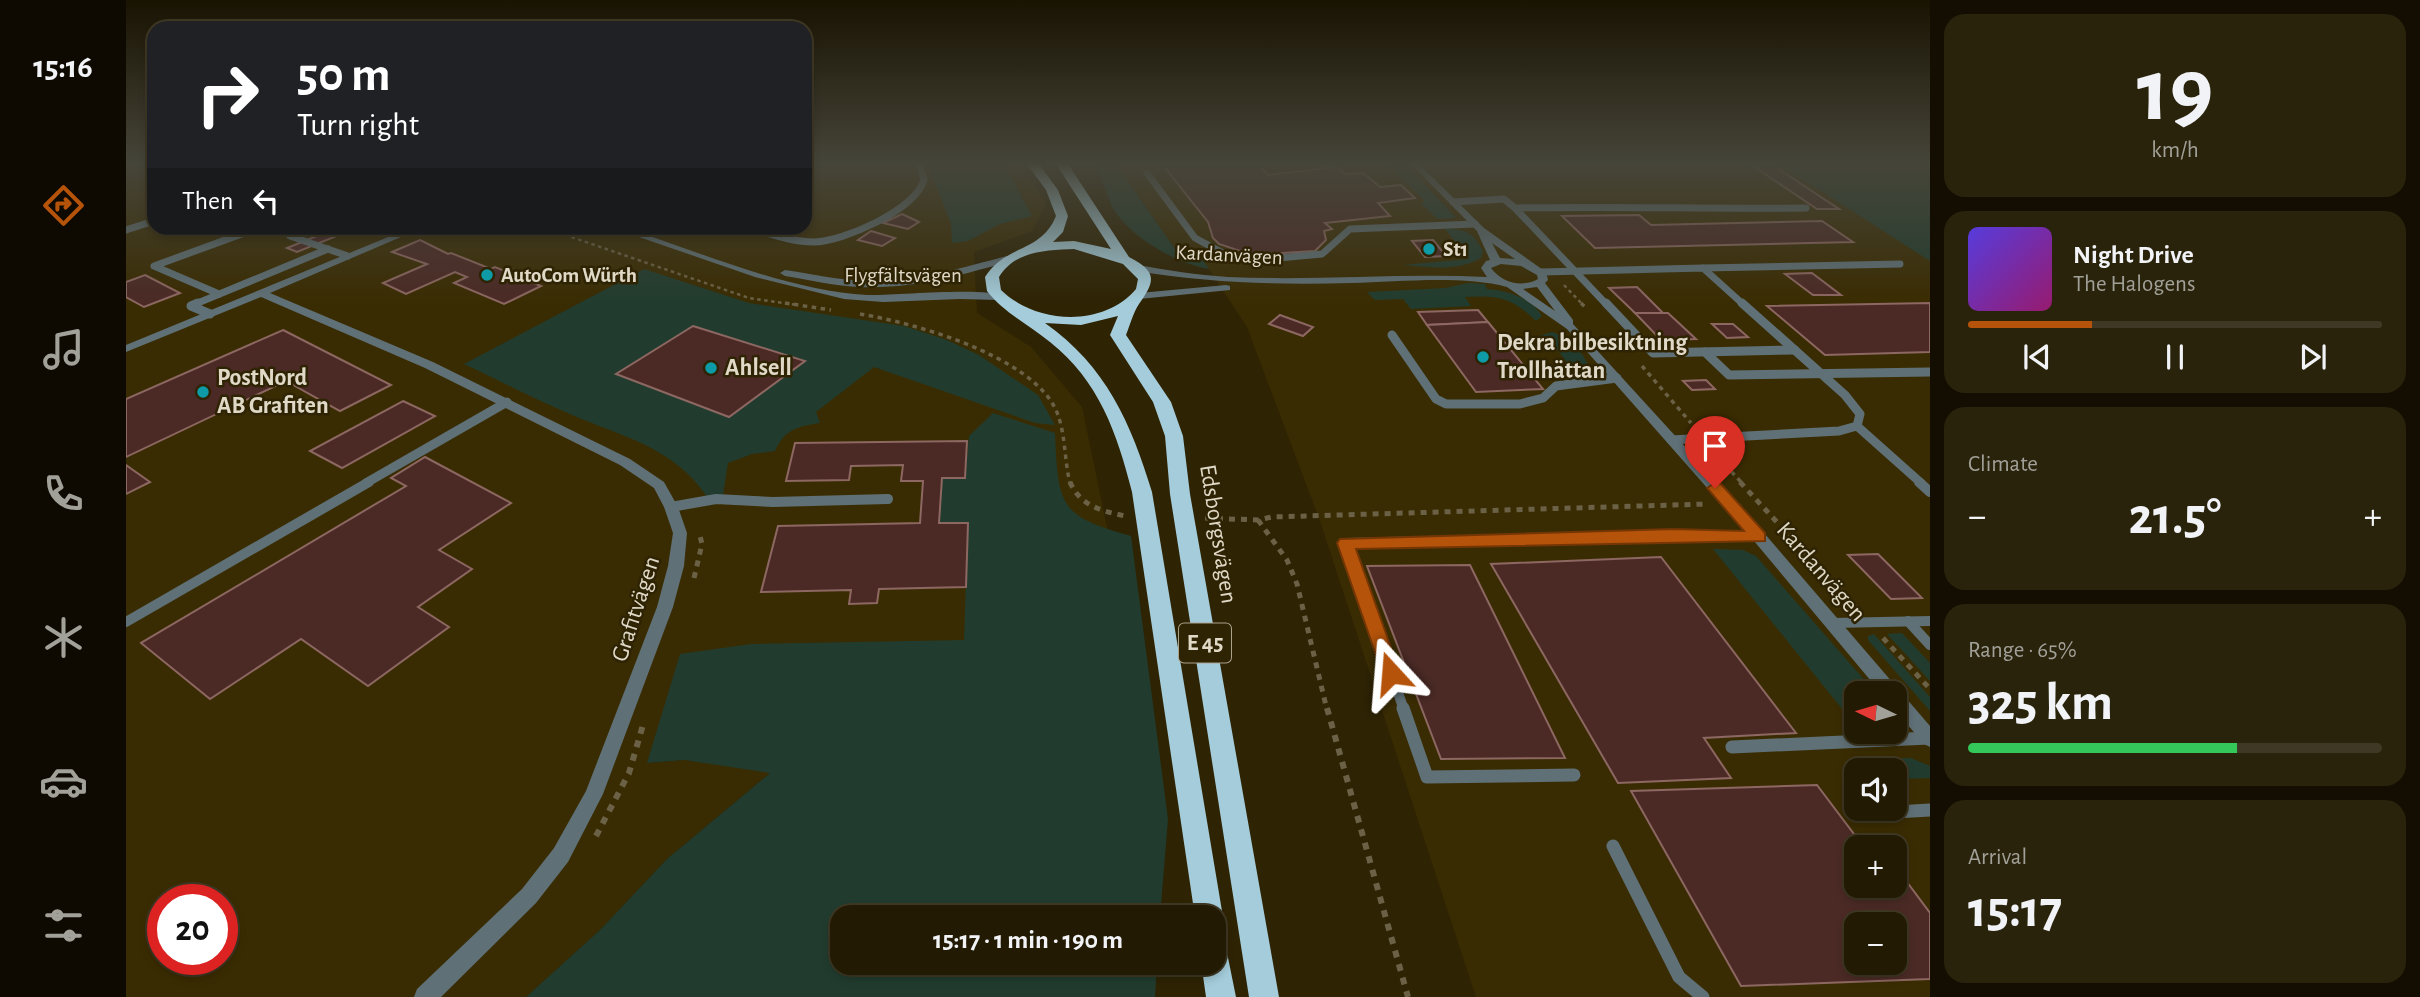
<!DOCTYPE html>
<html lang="en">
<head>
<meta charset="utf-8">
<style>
  body { margin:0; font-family:"Alegreya Sans",sans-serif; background:#2a230c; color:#f1f3f6; height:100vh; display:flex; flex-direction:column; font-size:26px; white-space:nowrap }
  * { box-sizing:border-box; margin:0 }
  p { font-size:23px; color:#a2a199 }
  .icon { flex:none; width:38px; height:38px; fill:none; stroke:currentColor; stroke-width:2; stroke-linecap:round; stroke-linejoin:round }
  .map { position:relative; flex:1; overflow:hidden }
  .panel { display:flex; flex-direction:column; gap:14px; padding:14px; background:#130e01; width:490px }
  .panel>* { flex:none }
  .hud { position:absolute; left:21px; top:21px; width:665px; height:214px; border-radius:21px; box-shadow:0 4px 10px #0003,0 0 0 2px #3f3824; background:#202124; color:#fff; overflow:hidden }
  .needle { width:46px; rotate:275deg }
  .buttons { position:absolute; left:1718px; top:681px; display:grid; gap:14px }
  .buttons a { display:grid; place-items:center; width:63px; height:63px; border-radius:14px; background:#221a02; box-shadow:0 4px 10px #0003,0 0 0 2px #3f3824; font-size:35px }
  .speed { position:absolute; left:21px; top:884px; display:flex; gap:14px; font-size:35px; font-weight:700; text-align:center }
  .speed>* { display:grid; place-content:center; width:91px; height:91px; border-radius:50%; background:#221a02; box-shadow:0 4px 10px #0003,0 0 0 2px #3f3824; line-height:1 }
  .speed .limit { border:10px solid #d22; background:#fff; color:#111 }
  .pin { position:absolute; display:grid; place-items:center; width:60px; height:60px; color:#fff; margin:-72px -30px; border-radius:50% 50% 50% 0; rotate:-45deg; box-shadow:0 0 7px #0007 }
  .pin .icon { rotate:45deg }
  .me { position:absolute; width:77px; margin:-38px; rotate:341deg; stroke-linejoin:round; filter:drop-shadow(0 0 5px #0008) }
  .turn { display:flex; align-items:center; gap:24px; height:147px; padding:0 35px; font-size:32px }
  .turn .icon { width:91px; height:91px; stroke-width:2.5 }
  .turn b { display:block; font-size:49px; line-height:60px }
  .then { display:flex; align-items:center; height:66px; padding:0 35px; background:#0003; gap:14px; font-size:26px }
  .big { font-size:52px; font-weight:600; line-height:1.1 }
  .panel .tile { flex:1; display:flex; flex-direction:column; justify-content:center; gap:10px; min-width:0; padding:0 24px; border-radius:21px; background:#2a230c }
  .panel .dial { align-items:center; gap:0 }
  .dial b { font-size:91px; line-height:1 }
  .song { display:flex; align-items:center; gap:21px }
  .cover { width:84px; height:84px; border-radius:10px; background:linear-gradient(135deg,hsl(250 70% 55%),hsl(320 70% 35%)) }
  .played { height:7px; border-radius:4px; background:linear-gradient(90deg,#b45309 30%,#3f3824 30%) }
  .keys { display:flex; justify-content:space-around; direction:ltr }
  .heat { display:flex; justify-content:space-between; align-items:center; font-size:38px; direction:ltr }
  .charge { height:10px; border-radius:5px; background:linear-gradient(90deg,#34c759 65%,#3f3824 0) }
  .trip { position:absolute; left:704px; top:905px; width:396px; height:70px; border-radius:21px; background:#221a02; box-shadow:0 4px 10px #0003,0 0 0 2px #3f3824; font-weight:600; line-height:70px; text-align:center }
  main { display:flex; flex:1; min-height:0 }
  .menu { display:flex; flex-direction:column; width:126px; justify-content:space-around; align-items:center; background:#0e0a01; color:#a2a199 }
  .menu .icon { width:49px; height:49px }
  .menu .current { color:#b45309 }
  .menu b { font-size:32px; color:#f1f3f6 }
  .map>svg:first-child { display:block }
  .built { fill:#3a2c02; fill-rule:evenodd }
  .green { fill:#213c2e }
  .building { fill:#4b2a25; stroke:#8d6761; stroke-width:2; fill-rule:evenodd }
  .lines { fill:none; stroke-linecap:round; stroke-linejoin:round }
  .path-far3 { stroke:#6b6146; stroke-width:2.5; stroke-dasharray:3.5 3.5; stroke-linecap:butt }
  .path-far2 { stroke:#6b6146; stroke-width:3.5; stroke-dasharray:4.5 4.5; stroke-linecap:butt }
  .path-far1 { stroke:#6b6146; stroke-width:5; stroke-dasharray:6 6; stroke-linecap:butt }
  .path { stroke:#6b6146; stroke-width:6; stroke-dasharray:7 7; stroke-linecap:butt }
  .service-far3 { stroke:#5f7076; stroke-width:7 }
  .service-far2 { stroke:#5f7076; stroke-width:9 }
  .service-far1 { stroke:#5f7076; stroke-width:10 }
  .service { stroke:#5f7076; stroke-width:13 }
  .minor { fill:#5f7076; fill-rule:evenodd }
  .tertiary { fill:#5f7076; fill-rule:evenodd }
  .trunk { fill:#a4ccda; fill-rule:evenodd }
  .route { fill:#b45309; stroke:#753606; stroke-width:2 }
  .culture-dot { fill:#0f9aa8; stroke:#2e2303; stroke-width:2.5 }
  .labels { text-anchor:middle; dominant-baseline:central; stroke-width:5; stroke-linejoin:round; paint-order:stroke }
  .far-poi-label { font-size:21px; font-weight:bold; fill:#e0d9c7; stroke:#2e2303; text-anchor:start }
  .far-street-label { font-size:21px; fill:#e0d9c7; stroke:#2e2303 }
  .shield { fill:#2e2303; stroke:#aba28c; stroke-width:2 }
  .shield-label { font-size:23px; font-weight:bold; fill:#e0d9c7 }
  .poi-label { font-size:24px; font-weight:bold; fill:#e0d9c7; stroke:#2e2303; text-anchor:start }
  .street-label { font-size:24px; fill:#e0d9c7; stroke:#2e2303 }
</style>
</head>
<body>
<main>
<nav class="menu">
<b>15:16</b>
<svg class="icon current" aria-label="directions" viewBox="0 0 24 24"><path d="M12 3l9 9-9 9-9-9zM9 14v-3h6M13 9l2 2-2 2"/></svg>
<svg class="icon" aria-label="music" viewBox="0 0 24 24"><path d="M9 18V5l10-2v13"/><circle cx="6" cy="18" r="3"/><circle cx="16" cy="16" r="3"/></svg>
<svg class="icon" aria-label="phone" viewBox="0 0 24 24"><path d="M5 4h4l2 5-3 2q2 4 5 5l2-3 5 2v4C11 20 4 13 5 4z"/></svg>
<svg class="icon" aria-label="climate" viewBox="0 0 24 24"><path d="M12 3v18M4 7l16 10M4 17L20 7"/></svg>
<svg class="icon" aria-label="car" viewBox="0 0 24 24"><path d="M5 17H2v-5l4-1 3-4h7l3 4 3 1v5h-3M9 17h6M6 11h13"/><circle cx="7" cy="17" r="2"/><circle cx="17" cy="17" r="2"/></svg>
<svg class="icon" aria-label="filters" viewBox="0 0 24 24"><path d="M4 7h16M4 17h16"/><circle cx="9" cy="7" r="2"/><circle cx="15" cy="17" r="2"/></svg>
</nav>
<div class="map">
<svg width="1804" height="997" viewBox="0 0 1804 997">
  <rect width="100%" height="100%" fill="#2e2303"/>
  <!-- built -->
  <g class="built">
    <path d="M0,164h28v64h651v-64h215l26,40 -14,27 -58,21 3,61 54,34 51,60 47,226 -481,130 36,-3 87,12 -104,87 -67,71 -74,67h-400zM37,900h59v59h-59z"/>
    <path d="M990,164h664l150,96v737h-454l-156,-476 -73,-194 -46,-70 -26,-8zM1731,693h38v39h-38zM1731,770h38v38h-38zM1731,847h38v39h-38zM1731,924h38v38h-38z"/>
  </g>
  <!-- green -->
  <g class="green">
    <path d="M802,164h76l28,52 -32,8 -32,17 -16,2 -1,-19z"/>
    <path d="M966,164h24l59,85 26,8 8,12c-33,-6 -72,-28 -93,-56 -11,-15 -11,-36 -24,-49z"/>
    <path d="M1261,164h18l51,54 -19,1 -15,-15 2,-4z"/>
    <path d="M1653,164h151v97z"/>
    <path d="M1319,229c22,0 27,3 38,22l-2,7c-25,14 -51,9 -78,7l66,-6z"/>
    <path d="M518,269l105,34 155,23 43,14 32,15 59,40 17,30 -20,-2 -161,-56 -58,45 4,11c-22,3 -36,7 -45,28l-23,3 -24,9 -5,32 -16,2c-33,-50 -84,-60 -135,-82 -37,-16 -72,-34 -108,-51z"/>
    <path d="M1342,283l17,1 2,5c20,1 44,9 55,27l-6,5c-25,-24 -37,-26 -71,-24l6,9 -60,3 -8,-10 -28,1 -8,-8 78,-4z"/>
    <path d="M1426,332c19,6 28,17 37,34l-5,8 -10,-3 -23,-29 -9,-1 -3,-5z"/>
    <path d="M867,413l62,20c3,74 5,83 76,103l37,283 -8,98h-318v45l315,1 -2,34h-629l74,-67 67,-71 103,-86 -86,-13 -37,3 33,-109 71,-10 213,-4 4,-117h-29l3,-45h23l4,-42z"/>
    <path d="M1587,549l30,1 13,6 119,136 -18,1v21l-10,1z"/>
    <path d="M1776,633l28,30v18l-43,-47z"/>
    <path d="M1748,634l56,63v14l-62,-71v-4z"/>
    <path d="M1785,758l19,8v12l-28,1 -15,-20z"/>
  </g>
  <!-- building -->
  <g class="building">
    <path d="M1036,164h96l10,11 68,-8 10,7 17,-1 17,14 21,-2 14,13 -37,5 12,13 -65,7 7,6 -8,2 2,9 -11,11 -63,4 -33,-11 -6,-6 -5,-16z"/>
    <path d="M1624,164h21l68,45h-22z"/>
    <path d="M776,214l17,8 -11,7 -25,-6z"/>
    <path d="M1513,215l12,10 171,-4 31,21 -258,6 -33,-32z"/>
    <path d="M745,231l24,7 -13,8 -24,-6z"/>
    <path d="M198,233l10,4 -37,15 -10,-4z"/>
    <path d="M294,240l28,14 3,-1 40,16 4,-2 46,19 -37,18 -50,-21 13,-6 -12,-5 -49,22 -23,-11 44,-19 -35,-12z"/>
    <path d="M1307,240l13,16 -21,1 -13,-16z"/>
    <path d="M1686,273l29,22h-28l-28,-21z"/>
    <path d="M19,275l35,18 -36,14 -18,-10v-15z"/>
    <path d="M1511,287l26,26h-28l-26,-25z"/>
    <path d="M1804,303v49l-105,3 -58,-49z"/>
    <path d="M1352,310l10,12 -61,3 -9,-13z"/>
    <path d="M1509,313h33l28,26 -35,1z"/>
    <path d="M1154,315l33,12 -10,9 -34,-12z"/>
    <path d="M1362,322l55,67 -67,3 -49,-67z"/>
    <path d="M1586,324h21l15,13 -21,1z"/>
    <path d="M567,326l112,35 -76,56 -113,-43z"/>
    <path d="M157,330l108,55 -51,26 -54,-30 -160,76v-58z"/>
    <path d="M1580,380l9,9 -23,1 -9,-9z"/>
    <path d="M277,401l32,15 -93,52 -32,-17z"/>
    <path d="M841,441l-2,37h-23l-3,45h29l-2,64 -87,2 -2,14 -28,1 2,-14 -90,2 17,-66 142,-3 3,-42h-22l2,-16 -52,1 -2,14 -63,1 9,-38z"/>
    <path d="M299,457l86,46 -72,47 33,19 -54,38 31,20 -81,59 -67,-47 -91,60 -69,-56 265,-157 -15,-8z"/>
    <path d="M0,465l24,17 -24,12z"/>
    <path d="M1752,554l44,44 -31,1 -43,-44z"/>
    <path d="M1535,557l135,176 -92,5 27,40 -113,5 -127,-219z"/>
    <path d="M1344,565l95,193 -124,1 -74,-193z"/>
    <path d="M1691,785l37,49h17l10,13h-24v39h38v-20l35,47v66l-189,7 -110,-195zM1731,924h38v38h-38z"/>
  </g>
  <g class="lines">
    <!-- path-far3 -->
    <g class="path-far3">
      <path d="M419,228l204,70 48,7"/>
      <path d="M1438,285l19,20"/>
    </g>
    <!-- path-far2 -->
    <g class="path-far2">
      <path d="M659,303l46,7"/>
      <path d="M1455,303l6,6"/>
      <path d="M734,314c55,9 171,42 196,96 10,23 8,50 14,73"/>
      <path d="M1516,366l49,57"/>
      <path d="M1587,452l29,31"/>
    </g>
    <!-- path-far1 -->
    <g class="path-far1">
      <path d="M944,482c10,24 32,29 55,34"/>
      <path d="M1614,482l116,126"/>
      <path d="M1079,518l53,2 14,-3 435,-13"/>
      <path d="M1132,520l29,40 10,24 30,126"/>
      <path d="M568,578l8,-34 -3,-12"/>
      <path d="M1757,638l47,51"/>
    </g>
    <!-- path -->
    <g class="path">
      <path d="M1201,708l81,289"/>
      <path d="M470,836l33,-63 14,-48"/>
    </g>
    <!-- service-far3 -->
    <g class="service-far3">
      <path d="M1021,173l48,65 30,16 31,6 66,-6 28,-25 125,-5"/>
      <path d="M1327,202l51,-3 11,9"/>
      <path d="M156,228l8,8 58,20"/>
      <path d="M624,228c21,6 42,14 64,14 28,0 104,-33 110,-63l-5,-15"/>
      <path d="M0,230l28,-9"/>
      <path d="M1577,268l197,-4"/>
      <path d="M1415,272l162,-4 41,37"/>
      <path d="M93,294l-65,-28 104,-38"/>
      <path d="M67,305l135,-56"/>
      <path d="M1481,305l-92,-97c97,-2 193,1 291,0"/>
    </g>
    <!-- service-far2 -->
    <g class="service-far2">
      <path d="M72,303l-7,3 19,8"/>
      <path d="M1480,303l47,50 142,-3"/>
      <path d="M1616,303l103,92 15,19 -3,12"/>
      <path d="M1266,335l44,64 10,5h74l23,-6 13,-12 61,-8"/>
      <path d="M1579,352l24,23 201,-3"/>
      <path d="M1545,440l168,-9 18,-5 64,57"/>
      <path d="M240,483l141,-81"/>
    </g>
    <!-- service-far1 -->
    <g class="service-far1">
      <path d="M1793,482l11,10"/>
      <path d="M545,507l45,-8 57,3 115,-3"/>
      <path d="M1782,621l22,24"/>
      <path d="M0,622l243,-140"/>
      <path d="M1707,623l97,-2"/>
      <path d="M1278,710l-58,-167 327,-8 86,2"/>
    </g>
    <!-- service -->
    <g class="service">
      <path d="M1277,708l24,69 147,-2"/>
      <path d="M1606,747l197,-9"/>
      <path d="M1735,814l69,-4"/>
      <path d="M1487,846l66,131 24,20"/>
    </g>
    <!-- minor -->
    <path class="minor" d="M284,228h12l-152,65 163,69 197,97 34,23 14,25 9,26 -3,33 -11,41 -70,187 -35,68 -32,41 -95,94h-27l3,-8 105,-100 32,-41 32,-57 71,-184 11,-41 5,-33 -9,-26 -10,-19 -34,-23 -195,-97 -164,-71 -135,55v-7z"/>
    <!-- tertiary -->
    <g class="tertiary">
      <path d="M1285,164h8l65,64 62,44 2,8 -3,3 28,37v4l191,209 166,193v21l-6,-3 -29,-34v-17h-14l-127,-152 -187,-212 -60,-42c-44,-12 -110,-5 -156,-4 -72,2 -142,0 -214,-12l-5,-3 5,-3c30,5 60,10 91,12 86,4 173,-4 259,0l-6,-9 5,-7 4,-1 -13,-29zM1366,243l23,16 -15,-1zM1375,264l20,2 16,9 1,4c-16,9 -36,4 -47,-11zM1411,287l18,24 -32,-22z"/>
      <path d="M487,228h13c74,24 163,63 241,67 26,1 121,-9 137,2l-5,3 -39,-1 -77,3 -39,-3 -89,-22z"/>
      <path d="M881,256l4,1v4c-49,14 -99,28 -150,26 -26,-1 -51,-7 -76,-11l-5,-3 5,-3c27,4 54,10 82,11 48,1 94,-13 140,-25z"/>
      <path d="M1100,285l4,1v4l-91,9 -5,-3 5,-3z"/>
    </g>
    <!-- trunk -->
    <path class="trunk" d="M901,164h12l19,26 10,26 -5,16 -10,10 21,-1 37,8 -55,-85h12l61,93c29,15 26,24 10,47 -6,9 -9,21 -13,31l45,67 12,34 7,58 89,503h-30l-79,-503 -5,-58 -12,-34 -43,-67 8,-19 -37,9 -36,-2c61,43 86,100 107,169l71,425 -4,10 -5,2 9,4 13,64h-30l-5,-35h12v-45h-18l-63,-425c-15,-59 -33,-111 -82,-150 -21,-17 -47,-30 -63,-51l-2,-14c21,-33 56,-24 71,-61l-10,-26zM948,249l49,15 15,15 -2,10c-33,39 -100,35 -135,1l-2,-13c16,-26 47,-27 75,-28z"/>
  </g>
  <!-- sky -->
  <linearGradient id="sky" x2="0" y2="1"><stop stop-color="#191302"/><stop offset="0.54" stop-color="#464539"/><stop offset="1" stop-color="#464539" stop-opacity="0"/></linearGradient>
  <rect width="1804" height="303" fill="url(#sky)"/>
  <!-- route -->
  <path class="route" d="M1589,483l6,1 44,49v8l-409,8 44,124 -2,5h-14l-47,-135 3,-4 333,-10 71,2 -37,-43z"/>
  <!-- markers -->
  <g class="culture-dot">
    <circle cx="1303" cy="249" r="7"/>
    <circle cx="361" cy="275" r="7"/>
    <circle cx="1357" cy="357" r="7"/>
    <circle cx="585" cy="368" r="7"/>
    <circle cx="77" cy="392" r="7"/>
  </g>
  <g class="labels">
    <!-- far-poi labels -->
    <g class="far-poi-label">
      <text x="1317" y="249">St1</text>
      <text x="375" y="275">AutoCom Würth</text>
    </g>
    <!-- far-street labels -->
    <g class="far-street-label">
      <text transform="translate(1103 255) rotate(3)">Kardanvägen</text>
      <text x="777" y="275">Flygfältsvägen</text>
    </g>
    <!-- shield labels -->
    <rect class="shield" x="1053" y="623.5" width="52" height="39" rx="5"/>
    <g class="shield-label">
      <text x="1079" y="643">E 45</text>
    </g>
    <!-- poi labels -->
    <g class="poi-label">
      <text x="1371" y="343">Dekra bilbesiktning<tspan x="1371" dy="28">Trollhättan</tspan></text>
      <text x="599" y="368">Ahlsell</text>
      <text x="91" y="378">PostNord<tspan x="91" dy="28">AB Grafiten</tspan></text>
    </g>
    <!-- street labels -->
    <g class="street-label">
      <text transform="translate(1092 534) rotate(81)">Edsborgsvägen</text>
      <text transform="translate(1695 572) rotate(49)">Kardanvägen</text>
      <text transform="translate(510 609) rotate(-72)">Grafitvägen</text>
    </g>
  </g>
</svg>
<div class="buttons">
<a><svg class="needle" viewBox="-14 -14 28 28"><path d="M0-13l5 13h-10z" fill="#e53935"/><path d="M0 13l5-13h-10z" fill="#a2a199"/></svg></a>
<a><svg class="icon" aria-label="sound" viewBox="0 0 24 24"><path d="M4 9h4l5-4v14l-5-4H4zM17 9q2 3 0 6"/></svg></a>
<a>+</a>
<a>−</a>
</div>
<div class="speed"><div class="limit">20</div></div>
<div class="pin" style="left:1589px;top:488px;background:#d93025"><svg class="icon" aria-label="arrive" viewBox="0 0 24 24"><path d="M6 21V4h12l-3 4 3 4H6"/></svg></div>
<svg class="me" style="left:1265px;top:673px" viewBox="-20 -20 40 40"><path d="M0-17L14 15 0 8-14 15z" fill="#b45309" stroke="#fff" stroke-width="4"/></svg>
<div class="trip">15:17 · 1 min · 190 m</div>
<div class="hud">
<div class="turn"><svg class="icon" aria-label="right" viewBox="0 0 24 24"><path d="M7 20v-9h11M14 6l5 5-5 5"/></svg><div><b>50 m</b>Turn right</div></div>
<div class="then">Then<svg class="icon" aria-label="left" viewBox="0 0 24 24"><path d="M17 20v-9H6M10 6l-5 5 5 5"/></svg></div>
</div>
</div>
<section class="panel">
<div class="tile dial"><b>19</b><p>km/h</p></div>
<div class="tile">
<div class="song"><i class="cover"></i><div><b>Night Drive</b><p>The Halogens</p></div></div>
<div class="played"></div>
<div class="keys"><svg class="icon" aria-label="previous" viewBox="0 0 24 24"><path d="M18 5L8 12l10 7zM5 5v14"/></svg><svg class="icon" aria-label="pause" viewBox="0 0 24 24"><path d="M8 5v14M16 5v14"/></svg><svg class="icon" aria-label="next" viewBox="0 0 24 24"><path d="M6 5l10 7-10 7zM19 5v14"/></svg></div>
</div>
<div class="tile"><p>Climate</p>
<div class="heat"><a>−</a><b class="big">21.5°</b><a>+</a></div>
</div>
<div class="tile"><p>Range · 65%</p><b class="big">325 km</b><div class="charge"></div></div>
<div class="tile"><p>Arrival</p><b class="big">15:17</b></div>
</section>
</main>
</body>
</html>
